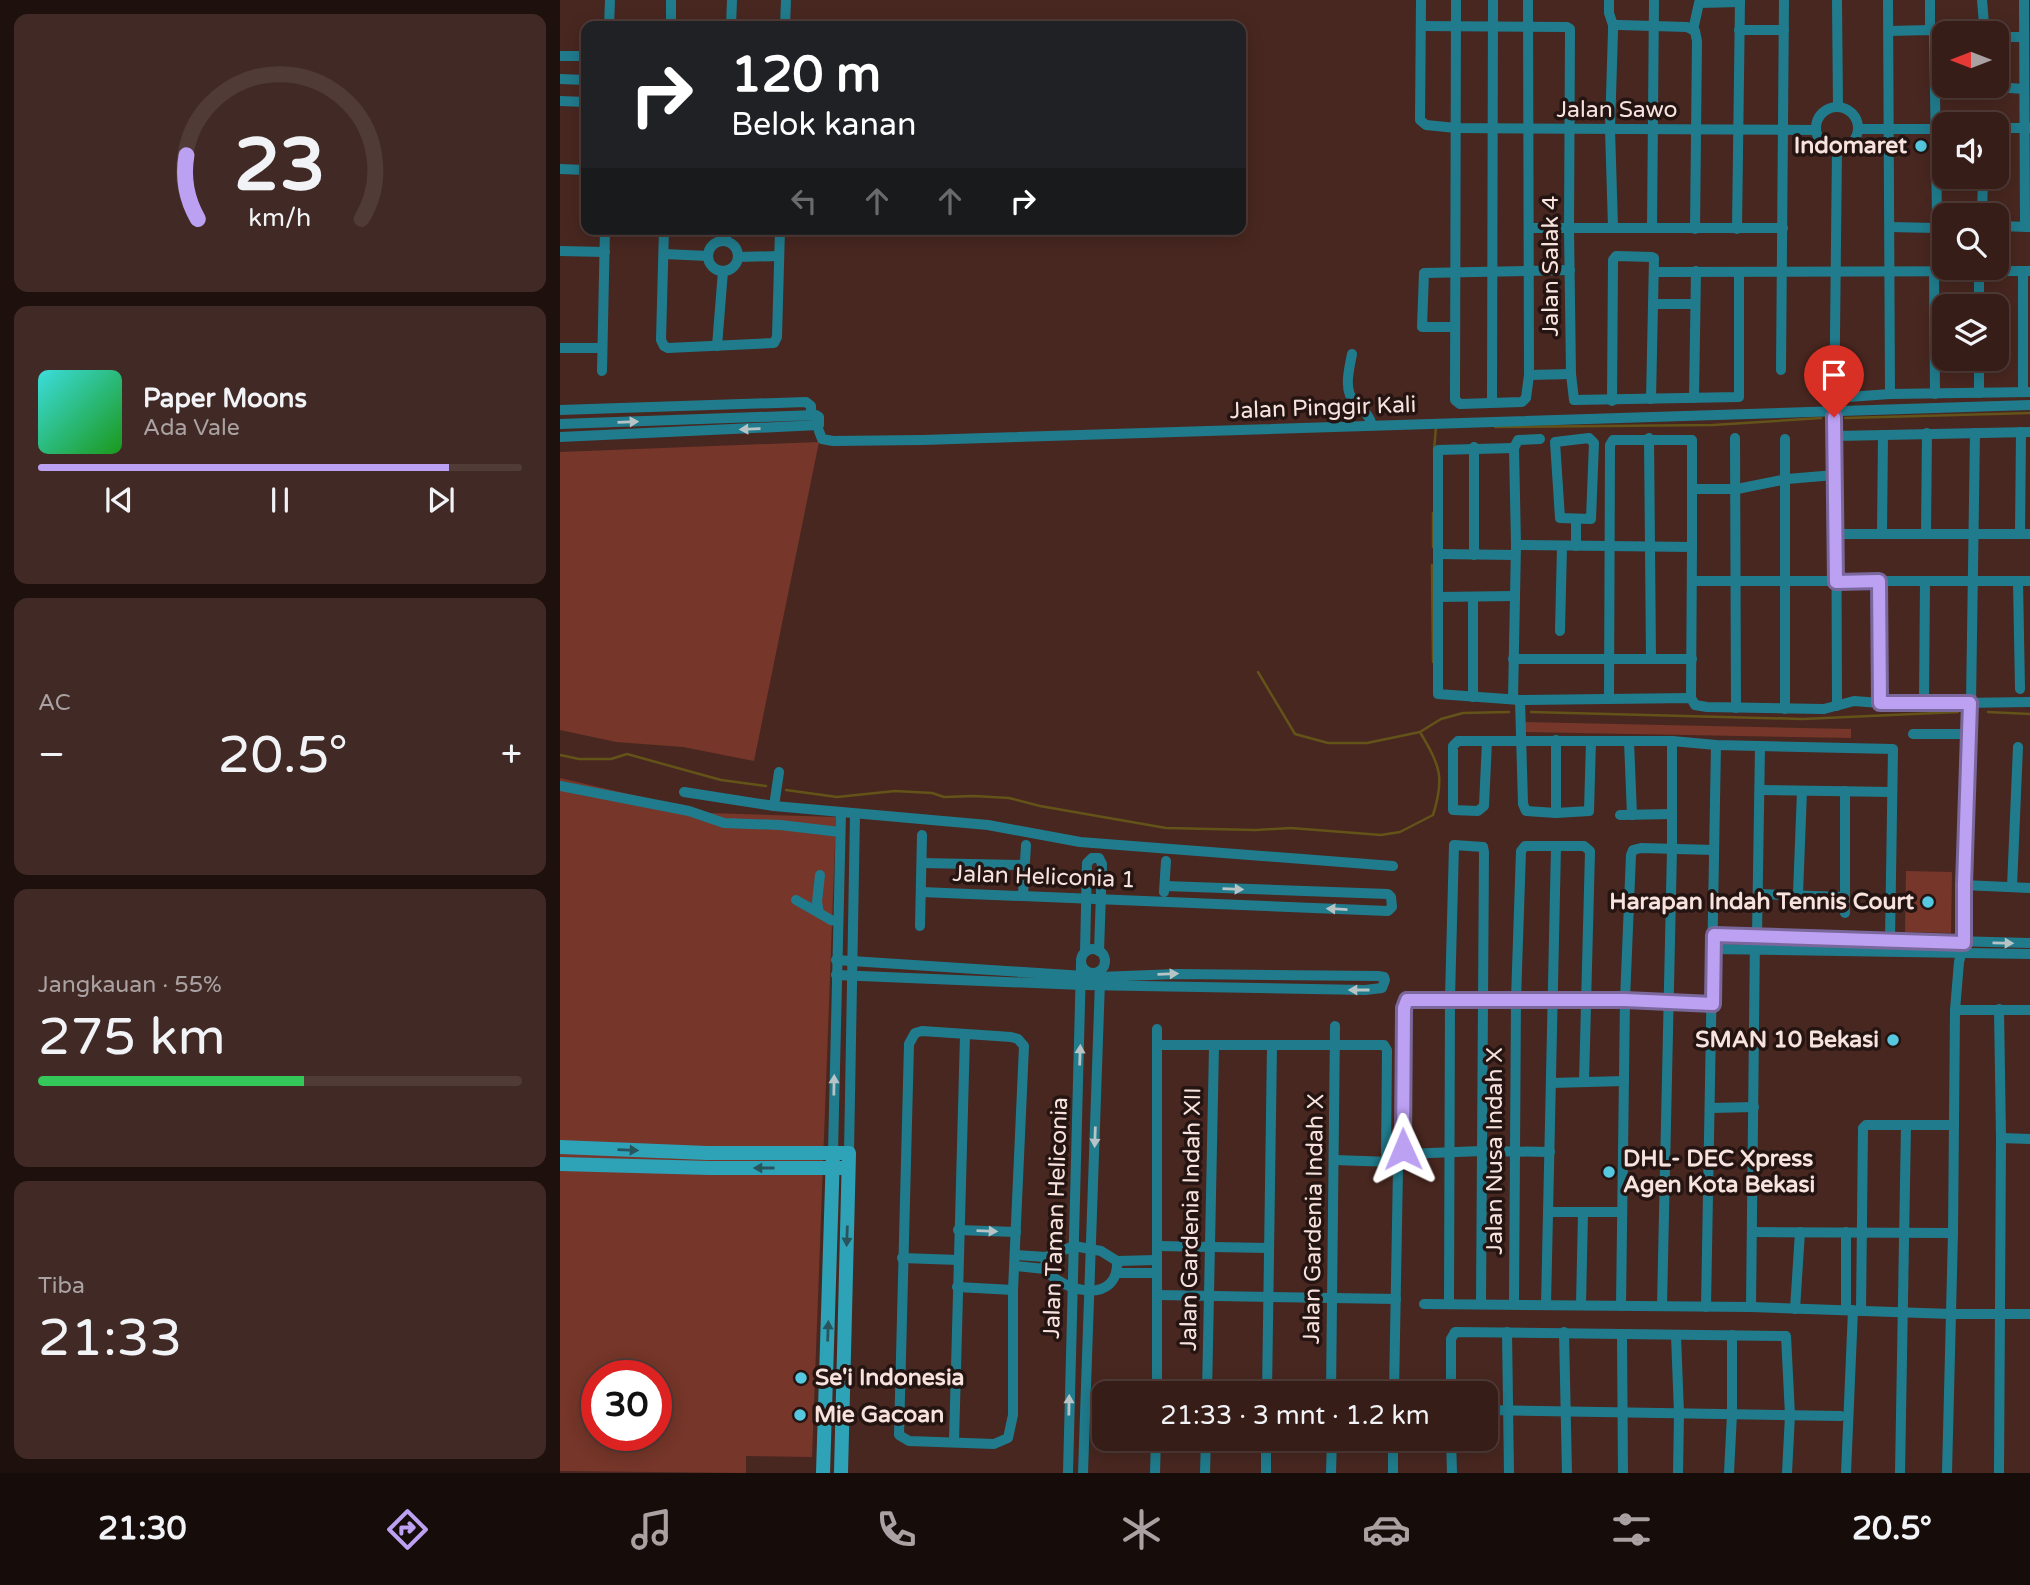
<!DOCTYPE html>
<html lang="id">
<head>
<meta charset="utf-8">
<style>
  body { margin:0; font-family:"Varela Round",sans-serif; background:#412a25; color:#f1f3f6; height:100vh; display:flex; flex-direction:column; font-size:26px; white-space:nowrap }
  * { box-sizing:border-box; margin:0 }
  p { font-size:23px; color:#aaa2a2 }
  .icon { flex:none; width:38px; height:38px; fill:none; stroke:currentColor; stroke-width:2; stroke-linecap:round; stroke-linejoin:round }
  .map { position:relative; flex:1; overflow:hidden }
  .side { display:flex; flex-direction:column; gap:14px; padding:14px; background:#1e100d; width:560px }
  .side>* { flex:none }
  .top-card { position:absolute; left:21px; top:21px; width:665px; height:214px; border-radius:14px; box-shadow:0 4px 18px #0003,0 0 0 2px #503b37; background:#202124; color:#fff; overflow:hidden }
  .needle { width:46px; rotate:270deg }
  .controls { position:absolute; left:1372px; top:21px; display:grid; gap:14px }
  .controls a { display:grid; place-items:center; width:77px; height:77px; border-radius:14px; background:#361d18; box-shadow:0 4px 18px #0003,0 0 0 2px #503b37; font-size:35px }
  .speed { position:absolute; left:21px; top:1360px; display:flex; gap:14px; font-size:35px; font-weight:700; text-align:center }
  .speed>* { display:grid; place-content:center; width:91px; height:91px; border-radius:50%; background:#361d18; box-shadow:0 4px 18px #0003,0 0 0 2px #503b37; line-height:1 }
  .speed .limit { border:10px solid #d22; background:#fff; color:#111 }
  .pin { position:absolute; display:grid; place-items:center; width:60px; height:60px; color:#fff; margin:-72px -30px; border-radius:50% 50% 50% 0; rotate:-45deg; box-shadow:0 0 7px #0007 }
  .pin .icon { rotate:45deg }
  .me { position:absolute; width:77px; margin:-38px; rotate:359deg; stroke-linejoin:round; filter:drop-shadow(0 0 5px #0008) }
  .turn { display:flex; align-items:center; gap:24px; height:147px; padding:0 35px; font-size:32px }
  .turn .icon { width:91px; height:91px; stroke-width:2.5 }
  .turn b { display:block; font-size:49px; line-height:60px }
  .lanes { display:flex; align-items:center; height:66px; padding:0 35px; background:#0003; justify-content:center; gap:35px; direction:ltr }
  .lanes .off { opacity:.35 }
  .big { font-size:52px; font-weight:600; line-height:1.1 }
  .side .card { flex:1; display:flex; flex-direction:column; justify-content:center; gap:10px; min-width:0; padding:0 24px; border-radius:14px; background:#412a25 }
  .side .dial { align-items:center; gap:0 }
  .dial svg { height:182px; overflow:visible; fill:none; stroke:#503b37; stroke-width:7; stroke-linecap:round; text-anchor:middle }
  .dial text { fill:#f1f3f6; stroke:none }
  .song { display:flex; align-items:center; gap:21px }
  .cover { width:84px; height:84px; border-radius:10px; background:linear-gradient(135deg,hsl(180 70% 55%),hsl(120 70% 35%)) }
  .played { height:7px; border-radius:4px; background:linear-gradient(90deg,#bca0f2 85%,#503b37 85%) }
  .keys { display:flex; justify-content:space-around; direction:ltr }
  .heat { display:flex; justify-content:space-between; align-items:center; font-size:38px; direction:ltr }
  .charge { height:10px; border-radius:5px; background:linear-gradient(90deg,#34c759 55%,#503b37 0) }
  .trip { position:absolute; left:532px; top:1381px; width:406px; height:70px; border-radius:14px; background:#361d18; box-shadow:0 4px 18px #0003,0 0 0 2px #503b37; font-weight:600; line-height:70px; text-align:center }
  .menu { display:flex; height:112px; justify-content:space-around; align-items:center; background:#160c0a; color:#aaa2a2 }
  .menu .icon { width:49px; height:49px }
  .menu .on { color:#bca0f2 }
  .menu b { font-size:32px; color:#f1f3f6 }
  main { display:flex; flex:1; min-height:0 }
  .map>svg:first-child { display:block }
  .green { fill:#763629; fill-rule:evenodd }
  .lines { fill:none; stroke-linecap:round; stroke-linejoin:round }
  .stream { stroke:#645319; stroke-width:2.5 }
  .street { stroke:#207c8d; stroke-width:10 }
  .secondary { stroke:#2ea3b8; stroke-width:14 }
  .oneway { fill:#b7c3c5 }
  .oneway2 { fill:#28555d }
  .route-casing { stroke:#7a689d; stroke-width:18 }
  .route { stroke:#bca0f2; stroke-width:12 }
  .poi-dot { fill:#56c9e0; stroke:#241512; stroke-width:2.5 }
  .labels { text-anchor:middle; dominant-baseline:central; stroke-width:7; stroke-linejoin:round; paint-order:stroke }
  .street-label { font-size:23px; fill:#f8e2dd; stroke:#241512 }
  .poi-label { font-size:23px; font-weight:bold; fill:#f8e2dd; stroke:#241512; text-anchor:end }
</style>
</head>
<body>
<main>
<section class="side">
<div class="card dial"><svg viewBox="0 0 100 80">
<path d="M14 69A42 42 0 1 1 86 69"/>
<path d="M14 69A42 42 0 0 1 9 41" stroke="#bca0f2"/>
<text x="50" y="56" font-size="32" font-weight="700">23</text>
<text x="50" y="72" font-size="11">km/h</text>
</svg></div>
<div class="card">
<div class="song"><i class="cover"></i><div><b>Paper Moons</b><p>Ada Vale</p></div></div>
<div class="played"></div>
<div class="keys"><svg class="icon" aria-label="previous" viewBox="0 0 24 24"><path d="M18 5L8 12l10 7zM5 5v14"/></svg><svg class="icon" aria-label="pause" viewBox="0 0 24 24"><path d="M8 5v14M16 5v14"/></svg><svg class="icon" aria-label="next" viewBox="0 0 24 24"><path d="M6 5l10 7-10 7zM19 5v14"/></svg></div>
</div>
<div class="card"><p>AC</p>
<div class="heat"><a>−</a><b class="big">20.5°</b><a>+</a></div>
</div>
<div class="card"><p>Jangkauan · 55%</p><b class="big">275 km</b><div class="charge"></div></div>
<div class="card"><p>Tiba</p><b class="big">21:33</b></div>
</section>
<div class="map">
<svg width="1470" height="1473" viewBox="0 0 1470 1473">
  <rect width="100%" height="100%" fill="#482720"/>
  <!-- green -->
  <g class="green">
    <path d="M259,442l-65,319 -71,-14 -67,-5 -56,-12v-278z"/>
    <path d="M960,722l331,7v9l-331,-6z"/>
    <path d="M0,778l150,35 126,4 -24,640 -66,-1v17l-186,-2zM37,1376h59v59h-59z"/>
    <path d="M1346,871l46,1 -1,61 -46,-1z"/>
  </g>
  <g class="lines">
    <!-- stream -->
    <g class="stream">
      <path d="M1285,418l185,-5"/>
      <path d="M935,427l218,-2 108,-7"/>
      <path d="M874,450l2,-23"/>
      <path d="M873,547v-34"/>
      <path d="M872,565l1,97"/>
      <path d="M698,672l37,62 33,9h39l53,-11 21,-13 22,-6 46,-1"/>
      <path d="M971,712l272,7 155,-7"/>
      <path d="M1428,712l42,2"/>
      <path d="M0,755l19,4h32l16,-5 94,26 45,6"/>
      <path d="M226,790l51,7 58,-6 37,2 12,4 30,-1 35,2 31,8 126,22 90,2 35,-2 90,7 19,-3 33,-17c12,-38 7,-49 -13,-83"/>
    </g>
    <!-- street -->
    <g class="street">
      <path d="M861,0l-1,120 6,5 30,3 360,2"/>
      <path d="M896,0l-1,400 5,4 62,-2 4,-4 3,-23 -1,-375"/>
      <path d="M1049,0v13l4,12"/>
      <path d="M1277,0l1,107"/>
      <path d="M1328,0l2,394"/>
      <path d="M1370,0v30"/>
      <path d="M1422,0l2,24"/>
      <path d="M1464,0l1,227"/>
      <path d="M49,26l1,-26"/>
      <path d="M111,26v-26"/>
      <path d="M171,26l1,-26"/>
      <path d="M225,26l1,-26"/>
      <path d="M861,26l146,1 3,2 -1,200 2,145 3,26 165,-3v-124"/>
      <path d="M1133,30l6,-27 41,-1"/>
      <path d="M1179,30h45"/>
      <path d="M1329,31l41,-1 4,3 3,183 -1,12 -46,-1"/>
      <path d="M1437,37h27"/>
      <path d="M0,56h26"/>
      <path d="M0,79l26,1"/>
      <path d="M1421,86l43,3"/>
      <path d="M0,101l26,1"/>
      <circle cx="1277" cy="128" r="21"/>
      <path d="M1437,128h32"/>
      <path d="M1298,129h86"/>
      <path d="M1277,149l-3,280 2,7 1,270"/>
      <path d="M0,169l26,1"/>
      <path d="M1422,215l1,-38"/>
      <path d="M1437,226l33,1"/>
      <path d="M1053,227l-3,-98 3,-98v-6h6l68,2 8,4 2,10 -2,188"/>
      <path d="M969,228h254"/>
      <path d="M1092,228l2,-228"/>
      <path d="M104,229l-3,111 3,6 4,2 106,-5 3,-6 3,-108"/>
      <path d="M1177,229l3,-229"/>
      <path d="M166,241v-12"/>
      <circle cx="163" cy="256" r="15"/>
      <path d="M0,251l45,1"/>
      <path d="M104,254l44,2"/>
      <path d="M178,257l41,-1"/>
      <path d="M1419,270v36"/>
      <path d="M1374,271l1,123"/>
      <path d="M1463,271v121"/>
      <path d="M1095,272l375,-1"/>
      <path d="M1094,304h41"/>
      <path d="M894,327h-32l2,-54 146,-3"/>
      <path d="M157,346l6,-75"/>
      <path d="M0,348h42"/>
      <path d="M792,354c-3,16 -9,36 3,49 8,8 14,11 17,22"/>
      <path d="M1419,359v34"/>
      <path d="M1221,370l3,-370"/>
      <path d="M42,371l3,-142"/>
      <path d="M969,375l42,-1"/>
      <path d="M1134,398l2,-127"/>
      <path d="M1274,398l56,-4 140,-2"/>
      <path d="M1052,401l1,-141 3,-4 36,1 2,1 -3,141"/>
      <path d="M932,402l1,-402"/>
      <path d="M0,410l246,-8 5,4v9"/>
      <path d="M0,424l256,-9 3,2v8l-259,12"/>
      <path d="M259,431l3,8 11,2 89,-1 1108,-35"/>
      <path d="M1276,436l194,-4"/>
      <path d="M1029,438l5,5 -3,76 -31,-1 -5,-76z"/>
      <path d="M1089,438l2,220"/>
      <path d="M1175,438l1,270"/>
      <path d="M1225,439v270"/>
      <path d="M914,447v108"/>
      <path d="M954,448l-76,2v244l82,6 171,-2 4,7 12,2 117,2 30,-8 38,3 138,-2"/>
      <path d="M954,448l4,-8 22,-1"/>
      <path d="M1134,489h43l50,-10 48,-4"/>
      <path d="M1016,519v27"/>
      <path d="M1322,533l1,-98"/>
      <path d="M1275,534h195"/>
      <path d="M1366,534l1,-101"/>
      <path d="M1460,534l1,-102"/>
      <path d="M956,545l176,2 -1,151"/>
      <path d="M878,554l77,1"/>
      <path d="M1133,581h337"/>
      <path d="M1319,581l1,122"/>
      <path d="M1458,581l2,108"/>
      <path d="M878,597l75,-1"/>
      <path d="M913,597v100"/>
      <path d="M1000,631l2,-85"/>
      <path d="M953,659h179"/>
      <path d="M953,699l3,-154 -2,-97"/>
      <path d="M1049,699l1,-254 3,-5h79v107"/>
      <path d="M960,700l3,104 3,7 30,2 33,-2 2,-70"/>
      <path d="M1364,703l1,-122"/>
      <path d="M1411,703l4,-270"/>
      <path d="M1353,734h57"/>
      <path d="M927,741l-3,65 -6,5 -25,-1v-64l5,-5h214l44,4 177,4 -3,191"/>
      <path d="M1069,741l3,74"/>
      <path d="M0,786l129,25 35,12 56,2 60,7"/>
      <path d="M1200,790l132,2"/>
      <path d="M1285,791v122"/>
      <path d="M124,792l90,14 214,19 92,17 313,24"/>
      <path d="M214,806l5,-34"/>
      <path d="M996,813v-73"/>
      <path d="M1060,815l52,-1"/>
      <path d="M362,863l102,2"/>
      <path d="M260,875l-3,27 2,11 12,7 6,1"/>
      <path d="M1403,885l67,3"/>
      <path d="M1452,887l6,-140"/>
      <path d="M361,892l467,19 4,-4 -1,-10 -3,-3 -223,-8"/>
      <path d="M604,892l2,-31"/>
      <path d="M1198,894l86,3"/>
      <path d="M1238,894l4,-103"/>
      <path d="M463,895l3,-50"/>
      <path d="M236,900l23,13"/>
      <path d="M360,926l2,-91"/>
      <path d="M1154,935l316,8"/>
      <path d="M1197,936l3,-190"/>
      <path d="M1154,949l316,5"/>
      <circle cx="533" cy="961" r="12"/>
      <path d="M525,952l2,-89 5,-5h7l3,6 -3,87"/>
      <path d="M276,975l246,10 283,5 17,-2 3,-8 -1,-3 -6,-1 -201,-2 -78,3 -263,-17"/>
      <path d="M1439,1009l2,129 -2,335"/>
      <path d="M1395,1010h75"/>
      <path d="M362,1031l89,6 7,2 6,7 -11,244v125l-5,23 -14,6 -85,-3 -10,-6 10,-391 6,-11z"/>
      <path d="M597,1045h227l3,5 -1,112"/>
      <path d="M991,1083l73,-2"/>
      <path d="M1150,1108l44,-1"/>
      <path d="M1441,1138l29,1"/>
      <path d="M990,1152l-68,-1 -77,3 -3,-10v-17l2,-119 2,-7 44,-3 175,2 88,4"/>
      <path d="M273,1153l8,-340"/>
      <path d="M289,1153l6,-339"/>
      <path d="M775,1160l56,2 7,6 -4,225"/>
      <path d="M988,1212h74"/>
      <path d="M398,1230l58,2"/>
      <path d="M1193,1232l200,1"/>
      <path d="M514,1246l27,5 16,10c2,44 -53,32 -72,8l1,-12z"/>
      <path d="M598,1246l110,2"/>
      <path d="M455,1255l31,2"/>
      <path d="M342,1258l56,2"/>
      <path d="M557,1261l40,-1"/>
      <path d="M455,1266l30,3"/>
      <path d="M557,1273h40"/>
      <path d="M397,1287l56,3"/>
      <path d="M598,1295l238,4"/>
      <path d="M889,1302l1,-304 4,-153 29,2 1,5 -3,451"/>
      <path d="M954,1303l2,-304 5,-148 4,-5h59l6,5 -6,231"/>
      <path d="M864,1304l327,3 200,7h79"/>
      <path d="M986,1305l10,-458"/>
      <path d="M1021,1305l2,-93"/>
      <path d="M1061,1306l4,-306 6,-145 2,-5 8,-2 73,2"/>
      <path d="M1102,1306l10,-457v-108"/>
      <path d="M1146,1307l10,-562"/>
      <path d="M1191,1307l4,-371"/>
      <path d="M1235,1309l5,-77"/>
      <path d="M1286,1310v-78"/>
      <path d="M1301,1311l2,-183 3,-3h88"/>
      <path d="M947,1332l2,141"/>
      <path d="M1004,1332l3,141"/>
      <path d="M1062,1334l1,139"/>
      <path d="M1116,1336l3,77 -1,60"/>
      <path d="M597,1393v-364"/>
      <path d="M647,1393l7,-347"/>
      <path d="M707,1393l5,-348"/>
      <path d="M771,1393l4,-367"/>
      <path d="M891,1393v-54l4,-7 331,4 4,79 -3,58"/>
      <path d="M926,1410l355,6"/>
      <path d="M891,1438l1,35"/>
      <path d="M394,1442l11,-407"/>
      <path d="M508,1473l13,-509"/>
      <path d="M523,1473l17,-492"/>
      <path d="M595,1473l1,-35"/>
      <path d="M645,1473l1,-35"/>
      <path d="M706,1473v-35"/>
      <path d="M771,1473l1,-35"/>
      <path d="M833,1473v-35"/>
      <path d="M1169,1473l3,-59v-79"/>
      <path d="M1286,1473l7,-163"/>
      <path d="M1340,1473l6,-348"/>
      <path d="M1387,1473l6,-240 2,-223 4,-48 5,-20 -1,-57 7,-182"/>
    </g>
    <!-- secondary -->
    <g class="secondary">
      <path d="M0,1147l147,6h142l-8,320"/>
      <path d="M0,1164l150,4h132"/>
      <path d="M263,1473l10,-320"/>
    </g>
  </g>
  <!-- one-way arrows -->
  <defs><path id="oneway-solid" d="M-6-.8H1V-3.2L6.5 0L1 3.2V.8H-6Z" transform="scale(1.75)"/></defs>
  <g class="oneway">
    <use href="#oneway-solid" transform="translate(68 422) rotate(-2)"/>
    <use href="#oneway-solid" transform="translate(190 429) rotate(178)"/>
    <use href="#oneway-solid" transform="translate(673 889) rotate(2)"/>
    <use href="#oneway-solid" transform="translate(777 909) rotate(-177)"/>
    <use href="#oneway-solid" transform="translate(1443 943) rotate(1)"/>
    <use href="#oneway-solid" transform="translate(608 974) rotate(-2)"/>
    <use href="#oneway-solid" transform="translate(799 990) rotate(-180)"/>
    <use href="#oneway-solid" transform="translate(520 1055) rotate(-88)"/>
    <use href="#oneway-solid" transform="translate(274 1085) rotate(-89)"/>
    <use href="#oneway-solid" transform="translate(535 1137) rotate(92)"/>
    <use href="#oneway-solid" transform="translate(427 1231) rotate(2)"/>
    <use href="#oneway-solid" transform="translate(509 1405) rotate(-89)"/>
  </g>
  <g class="oneway2">
    <use href="#oneway-solid" transform="translate(68 1150) rotate(2)"/>
    <use href="#oneway-solid" transform="translate(204 1168) rotate(180)"/>
    <use href="#oneway-solid" transform="translate(287 1236) rotate(92)"/>
    <use href="#oneway-solid" transform="translate(268 1331) rotate(-88)"/>
  </g>
  <g class="lines">
    <defs>
      <path id="route" d="M843,1149l1,-141 3,-8h218l88,4 1,-69 250,8v-58l6,-182h-90l-1,-122 -43,1 -2,-165"/>
    </defs>
    <!-- route casing -->
    <use href="#route" class="route-casing"/>
    <!-- route -->
    <use href="#route" class="route"/>
  </g>
  <!-- markers -->
  <g class="poi-dot">
    <circle cx="1361" cy="146" r="7"/>
    <circle cx="1368" cy="902" r="7"/>
    <circle cx="1333" cy="1040" r="7"/>
    <circle cx="1049" cy="1172" r="7"/>
    <circle cx="241" cy="1378" r="7"/>
    <circle cx="240" cy="1415" r="7"/>
  </g>
  <g class="labels">
    <!-- street labels -->
    <g class="street-label">
      <text x="1057" y="110">Jalan Sawo</text>
      <text transform="translate(991 266) rotate(-90)">Jalan Salak 4</text>
      <text transform="translate(763 408) rotate(-2)">Jalan Pinggir Kali</text>
      <text transform="translate(484 877) rotate(2)">Jalan Heliconia 1</text>
      <text transform="translate(935 1151) rotate(-90)">Jalan Nusa Indah X</text>
      <text transform="translate(496 1218) rotate(-88)">Jalan Taman Heliconia</text>
      <text transform="translate(631 1219) rotate(-89)">Jalan Gardenia Indah XII</text>
      <text transform="translate(754 1219) rotate(-89)">Jalan Gardenia Indah X</text>
    </g>
    <!-- poi labels -->
    <g class="poi-label">
      <text x="1347" y="146">Indomaret</text>
      <text x="1354" y="902">Harapan Indah Tennis Court</text>
      <text x="1319" y="1040">SMAN 10 Bekasi</text>
      <text x="1063" y="1159" text-anchor="start">DHL- DEC Xpress<tspan x="1063" dy="26">Agen Kota Bekasi</tspan></text>
      <text x="255" y="1378" text-anchor="start">Se'i Indonesia</text>
      <text x="254" y="1415" text-anchor="start">Mie Gacoan</text>
    </g>
  </g>
</svg>
<div class="controls">
<a><svg class="needle" viewBox="-14 -14 28 28"><path d="M0-13l5 13h-10z" fill="#e53935"/><path d="M0 13l5-13h-10z" fill="#aaa2a2"/></svg></a>
<a><svg class="icon" aria-label="sound" viewBox="0 0 24 24"><path d="M4 9h4l5-4v14l-5-4H4zM17 9q2 3 0 6"/></svg></a>
<a><svg class="icon" aria-label="search" viewBox="0 0 24 24"><circle cx="10" cy="10" r="6"/><path d="M15 15l6 6"/></svg></a>
<a><svg class="icon" aria-label="layers" viewBox="0 0 24 24"><path d="M12 4l9 5-9 5-9-5zM3 14l9 5 9-5"/></svg></a>
</div>
<div class="speed"><div class="limit">30</div></div>
<div class="pin" style="left:1274px;top:417px;background:#d93025"><svg class="icon" aria-label="arrive" viewBox="0 0 24 24"><path d="M6 21V4h12l-3 4 3 4H6"/></svg></div>
<svg class="me" style="left:843px;top:1149px" viewBox="-20 -20 40 40"><path d="M0-17L14 15 0 8-14 15z" fill="#bca0f2" stroke="#fff" stroke-width="4"/></svg>
<div class="trip">21:33 · 3 mnt · 1.2 km</div>
<div class="top-card">
<div class="turn"><svg class="icon" aria-label="right" viewBox="0 0 24 24"><path d="M7 20v-9h11M14 6l5 5-5 5"/></svg><div><b>120 m</b>Belok kanan</div></div>
<div class="lanes"><svg class="icon off" aria-label="left" viewBox="0 0 24 24"><path d="M17 20v-9H6M10 6l-5 5 5 5"/></svg><svg class="icon off" aria-label="ahead" viewBox="0 0 24 24"><path d="M12 20V5M6 11l6-6 6 6"/></svg><svg class="icon off" aria-label="ahead" viewBox="0 0 24 24"><path d="M12 20V5M6 11l6-6 6 6"/></svg><svg class="icon" aria-label="right" viewBox="0 0 24 24"><path d="M7 20v-9h11M14 6l5 5-5 5"/></svg></div>
</div>
</div>
</main>
<nav class="menu">
<b>21:30</b>
<svg class="icon on" aria-label="directions" viewBox="0 0 24 24"><path d="M12 3l9 9-9 9-9-9zM9 14v-3h6M13 9l2 2-2 2"/></svg>
<svg class="icon" aria-label="music" viewBox="0 0 24 24"><path d="M9 18V5l10-2v13"/><circle cx="6" cy="18" r="3"/><circle cx="16" cy="16" r="3"/></svg>
<svg class="icon" aria-label="phone" viewBox="0 0 24 24"><path d="M5 4h4l2 5-3 2q2 4 5 5l2-3 5 2v4C11 20 4 13 5 4z"/></svg>
<svg class="icon" aria-label="climate" viewBox="0 0 24 24"><path d="M12 3v18M4 7l16 10M4 17L20 7"/></svg>
<svg class="icon" aria-label="car" viewBox="0 0 24 24"><path d="M5 17H2v-5l4-1 3-4h7l3 4 3 1v5h-3M9 17h6M6 11h13"/><circle cx="7" cy="17" r="2"/><circle cx="17" cy="17" r="2"/></svg>
<svg class="icon" aria-label="filters" viewBox="0 0 24 24"><path d="M4 7h16M4 17h16"/><circle cx="9" cy="7" r="2"/><circle cx="15" cy="17" r="2"/></svg>
<b>20.5°</b>
</nav>
</body>
</html>
